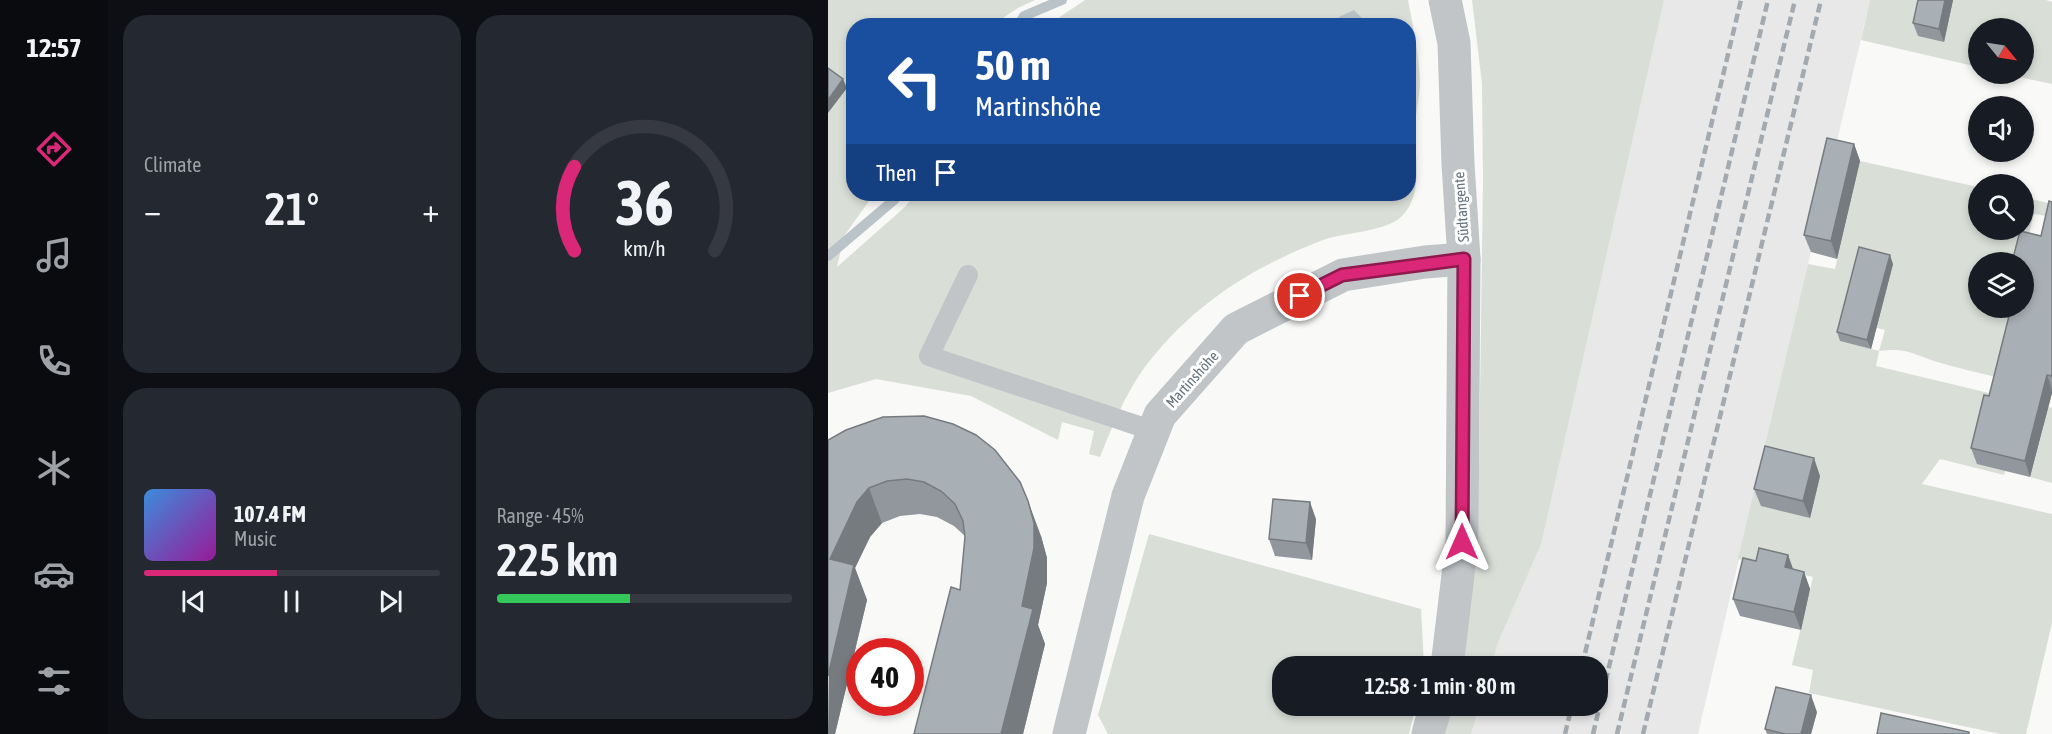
<!DOCTYPE html>
<html lang="en">
<head>
<meta charset="utf-8">
<style>
  body { margin:0; font-family:"Asap Condensed",sans-serif; background:#242831; color:#f1f3f6; height:100vh; display:flex; flex-direction:column; font-size:22px; white-space:nowrap }
  * { box-sizing:border-box; margin:0 }
  p { font-size:20px; color:#9ea1a6 }
  .icon { flex:none; width:33px; height:33px; fill:none; stroke:currentColor; stroke-width:2; stroke-linecap:round; stroke-linejoin:round }
  .map { position:relative; flex:1; overflow:hidden }
  .details { display:flex; flex-direction:column; gap:15px; padding:15px; background:#0d0f14; width:720px }
  .details>* { flex:none }
  .guide { position:absolute; left:18px; top:18px; width:570px; height:183px; border-radius:24px; box-shadow:0 3px 9px #0003; background:#1a4fa0; color:#fff; overflow:hidden }
  .needle { width:39px; rotate:120deg }
  .controls { position:absolute; left:1140px; top:18px; display:grid; gap:12px }
  .controls a { display:grid; place-items:center; width:66px; height:66px; border-radius:50%; background:#171b24; box-shadow:0 3px 9px #0003; font-size:30px }
  .speed { position:absolute; left:18px; top:638px; display:flex; gap:12px; font-size:30px; font-weight:700; text-align:center }
  .speed>* { display:grid; place-content:center; width:78px; height:78px; border-radius:50%; background:#171b24; box-shadow:0 3px 9px #0003; line-height:1 }
  .speed .limit { border:9px solid #d22; background:#fff; color:#111 }
  .pin { position:absolute; display:grid; place-items:center; width:51px; height:51px; color:#fff; margin:-26px; border:3px solid #fff; border-radius:50%; box-shadow:0 2px 6px #0007 }
  .me { position:absolute; width:66px; margin:-33px; rotate:0deg; stroke-linejoin:round; filter:drop-shadow(0 0 4px #0008) }
  .turn { display:flex; align-items:center; gap:21px; height:126px; padding:0 30px; font-size:27px }
  .turn .icon { width:78px; height:78px; stroke-width:2.5 }
  .turn b { display:block; font-size:42px; line-height:51px }
  .then { display:flex; align-items:center; height:57px; padding:0 30px; background:#0003; gap:12px; font-size:22px }
  .big { font-size:45px; font-weight:600; line-height:1.1 }
  .details .card { flex:1; display:flex; flex-direction:column; justify-content:center; gap:9px; min-width:0; padding:0 21px; border-radius:24px; background:#242831 }
  .details .dial { align-items:center; gap:0 }
  .dial svg { height:156px; overflow:visible; fill:none; stroke:#363941; stroke-width:7; stroke-linecap:round; text-anchor:middle }
  .dial text { fill:#f1f3f6; stroke:none }
  .song { display:flex; align-items:center; gap:18px }
  .cover { width:72px; height:72px; border-radius:9px; background:linear-gradient(135deg,hsl(210 70% 55%),hsl(300 70% 35%)) }
  .played { height:6px; border-radius:3px; background:linear-gradient(90deg,#db2777 45%,#363941 45%) }
  .keys { display:flex; justify-content:space-around; direction:ltr }
  .heat { display:flex; justify-content:space-between; align-items:center; font-size:33px; direction:ltr }
  .charge { height:9px; border-radius:4px; background:linear-gradient(90deg,#34c759 45%,#363941 0) }
  .details .tiles { flex:1; display:grid; gap:15px; grid-template-columns:repeat(2,1fr) }
  .trip { position:absolute; left:444px; top:656px; width:336px; height:60px; border-radius:24px; background:#171b24; box-shadow:0 3px 9px #0003; font-weight:600; line-height:60px; text-align:center }
  main { display:flex; flex:1; min-height:0 }
  .tab-bar { display:flex; flex-direction:column; width:108px; justify-content:space-around; align-items:center; background:#090b0e; color:#9ea1a6 }
  .tab-bar .icon { width:42px; height:42px }
  .tab-bar .current { color:#db2777 }
  .tab-bar b { font-size:27px; color:#f1f3f6 }
  .map>svg:first-child { display:block }
  .built { fill:#e7e8e7 }
  .green { fill:#d9ded7; fill-rule:evenodd }
  .water { fill:#bac4c8 }
  .lines { fill:none; stroke-linecap:round; stroke-linejoin:round }
  .stream { stroke:#bac4c8; stroke-width:10 }
  .service { stroke:#c1c5c8; stroke-width:20 }
  .minor { stroke:#c1c5c8; stroke-width:33 }
  .tertiary { stroke:#c1c5c8; stroke-width:33 }
  .rail { stroke:#a3a9ae; stroke-width:4.5; stroke-dasharray:9 4.5; stroke-linecap:butt }
  .wall { fill:#91979c }
  .shaded-wall { fill:#767b7f }
  .building { fill:#a9b0b5; stroke:#767b7f; stroke-width:1.5 }
  .route-casing { stroke:#8e194d; stroke-width:15 }
  .route { stroke:#db2777; stroke-width:10 }
  .labels { text-anchor:middle; dominant-baseline:central; stroke-width:6; stroke-linejoin:round; paint-order:stroke }
  .street-label { font-size:15px; fill:#66747f; stroke:#fff }
</style>
</head>
<body>
<main>
<nav class="tab-bar">
<b>12:57</b>
<svg class="icon current" aria-label="directions" viewBox="0 0 24 24"><path d="M12 3l9 9-9 9-9-9zM9 14v-3h6M13 9l2 2-2 2"/></svg>
<svg class="icon" aria-label="music" viewBox="0 0 24 24"><path d="M9 18V5l10-2v13"/><circle cx="6" cy="18" r="3"/><circle cx="16" cy="16" r="3"/></svg>
<svg class="icon" aria-label="phone" viewBox="0 0 24 24"><path d="M5 4h4l2 5-3 2q2 4 5 5l2-3 5 2v4C11 20 4 13 5 4z"/></svg>
<svg class="icon" aria-label="climate" viewBox="0 0 24 24"><path d="M12 3v18M4 7l16 10M4 17L20 7"/></svg>
<svg class="icon" aria-label="car" viewBox="0 0 24 24"><path d="M5 17H2v-5l4-1 3-4h7l3 4 3 1v5h-3M9 17h6M6 11h13"/><circle cx="7" cy="17" r="2"/><circle cx="17" cy="17" r="2"/></svg>
<svg class="icon" aria-label="filters" viewBox="0 0 24 24"><path d="M4 7h16M4 17h16"/><circle cx="9" cy="7" r="2"/><circle cx="15" cy="17" r="2"/></svg>
</nav>
<section class="details">
<div class="tiles">
<div class="card"><p>Climate</p>
<div class="heat"><a>−</a><b class="big">21°</b><a>+</a></div>
</div>
<div class="card dial"><svg viewBox="0 0 100 80">
<path d="M14 69A42 42 0 1 1 86 69"/>
<path d="M14 69A42 42 0 0 1 14 26" stroke="#db2777"/>
<text x="50" y="56" font-size="32" font-weight="700">36</text>
<text x="50" y="72" font-size="11">km/h</text>
</svg></div>
<div class="card">
<div class="song"><i class="cover"></i><div><b>107.4 FM</b><p>Music</p></div></div>
<div class="played"></div>
<div class="keys"><svg class="icon" aria-label="previous" viewBox="0 0 24 24"><path d="M18 5L8 12l10 7zM5 5v14"/></svg><svg class="icon" aria-label="pause" viewBox="0 0 24 24"><path d="M8 5v14M16 5v14"/></svg><svg class="icon" aria-label="next" viewBox="0 0 24 24"><path d="M6 5l10 7-10 7zM19 5v14"/></svg></div>
</div>
<div class="card"><p>Range · 45%</p><b class="big">225 km</b><div class="charge"></div></div>
</div>
</section>
<div class="map">
<svg width="1224" height="734" viewBox="0 0 1224 734">
  <rect width="100%" height="100%" fill="#f9f9f7"/>
  <!-- built -->
  <path class="built" d="M836,0h206l-172,734h-227l9,-29h118v-39h-107z"/>
  <!-- green -->
  <g class="green">
    <path d="M0,0h207l-17,8 -26,17 -138,1v168h20l-30,42 -7,31 68,-60 10,-13h493v-168l-360,-1 37,-25h323c5,27 11,53 12,81 0,15 -4,30 -5,45 -1,30 10,68 -14,91 -16,15 -56,15 -78,23 -73,28 -134,67 -181,131 -18,26 -30,56 -42,86l-11,-3 5,-23 -32,-9 -4,18 -87,-44 -95,-17 -48,14z"/>
    <path d="M644,0h192l-123,544 -43,98 -7,24h-33l20,-121 5,-365 -1,-96z"/>
    <path d="M1042,0h176l6,2v82l-47,-10h19v-46h-46v39l-117,-27z"/>
    <path d="M1032,161l118,26v43h46v-33l28,7v13l-18,-3 -12,48h-44v46h46l12,-24 -32,95c-23,-6 -47,-11 -70,-18 -24,-8 -28,-13 -55,-10l-3,15 176,42v75l-22,-6 14,-52 -39,46 -1,4 -64,-16 -18,25 130,30v109l-26,111h-26l-191,-41 4,-23 -21,-5 21,-88 -75,-18 70,-295 27,5zM1017,319l40,11 -6,21 -39,-10z"/>
    <path d="M321,534l272,75 3,57h-142v39h134l-7,29h-301l-10,-19z"/>
    <path d="M624,705h28l-9,29h-26z"/>
  </g>
  <!-- water -->
  <path class="water" d="M526,10l10,10 1,5h-30l4,-8z"/>
  <g class="lines">
    <!-- stream -->
    <g class="stream">
      <path d="M190,26l6,-10 38,-16"/>
      <path d="M0,256l66,-56 5,-6"/>
    </g>
    <!-- service -->
    <path class="service" d="M140,275l-39,81 225,75"/>
    <!-- minor -->
    <path class="minor" d="M241,734l59,-238 32,-81 76,-86 107,-54 82,-13 39,-3"/>
    <!-- tertiary -->
    <g class="tertiary">
      <path d="M617,0l9,43 4,121 6,95 -2,283 -15,124"/>
      <path d="M600,734l8,-29"/>
    </g>
    <!-- rail -->
    <g class="rail">
      <path d="M754,666l159,-666"/>
      <path d="M737,734l7,-29"/>
      <path d="M765,734l175,-734"/>
      <path d="M789,734l178,-734"/>
      <path d="M815,734l178,-734"/>
    </g>
  </g>
  <!-- wall -->
  <g class="wall">
    <path d="M1125,0l-9,42 -26,-6 -5,-13z"/>
    <path d="M1026,144l6,17 -23,98 -26,-7 -7,-17z"/>
    <path d="M1224,202v191l-22,84 -53,-13 -6,-16 18,-52z"/>
    <path d="M1065,264l-22,85 -31,-8 -3,-9z"/>
    <path d="M18,430l195,106 6,22v25l-9,42 7,19 -22,90h-109l46,-144 5,-54 -11,-10 -17,-9 -17,-3 -20,2 -18,7 -12,14 -15,31 12,32 -32,134h-7z"/>
    <path d="M992,476l-10,42 -49,-12 -7,-17z"/>
    <path d="M488,519l-4,41 -37,-4 -6,-17z"/>
    <path d="M960,555l5,14 11,3 6,17 -9,41 -61,-14 -7,-17 23,-38z"/>
    <path d="M989,712l-6,22h-44l-2,-5z"/>
  </g>
  <!-- shaded-wall -->
  <g class="shaded-wall">
    <path d="M1117,0h8l-9,42 -5,-13z"/>
    <path d="M15,79l4,9 -19,25v-13z"/>
    <path d="M1026,144l6,17 -23,98 -6,-18z"/>
    <path d="M1062,255l3,9 -22,85 -4,-9z"/>
    <path d="M1219,375l5,15v3l-22,84 -5,-16z"/>
    <path d="M986,458l6,18 -10,42 -7,-17z"/>
    <path d="M41,488l13,35 -12,14 -15,31 12,32 -32,134h-7l2,-175 27,-57z"/>
    <path d="M200,501l13,35 6,22v25l-9,42 7,19 -22,90h-22l21,-128z"/>
    <path d="M482,502l6,17 -4,41 -6,-17z"/>
    <path d="M960,555l6,17 -9,-5z"/>
    <path d="M976,572l6,17 -9,41 -7,-18z"/>
    <path d="M983,695l6,17 -6,22h-10z"/>
  </g>
  <!-- building -->
  <g class="building">
    <path d="M1090,0h27l-6,29 -26,-6z"/>
    <path d="M0,68l15,11 -15,21z"/>
    <path d="M999,138l27,6 -23,97 -27,-6z"/>
    <path d="M1221,201l3,1v174l-5,-1 -22,86 -54,-13 13,-53 5,1 22,-88h13v-46h-12l8,-31 21,5z"/>
    <path d="M1031,247l31,8 -23,85 -30,-8z"/>
    <path d="M96,416l29,8 23,11 19,15 25,32 8,19 6,22v25l-12,58 11,3 -32,125h-87l37,-147 9,3 5,-53 -2,-16 -8,-17 -14,-13 -17,-9 -17,-3 -20,2 -18,7 -12,14 -27,57 24,6 -26,111v-236l18,-10 37,-13z"/>
    <path d="M937,446l49,12 -11,43 -49,-12z"/>
    <path d="M445,499l37,3 -4,41 -37,-4z"/>
    <path d="M931,548l29,7 -3,12 19,5 -10,40 -61,-13 10,-41 13,3z"/>
    <path d="M948,687l35,8 -10,39h-16l-20,-5z"/>
    <path d="M1053,713l88,19v2h-92z"/>
  </g>
  <g class="lines">
    <defs>
      <path id="route" d="M472,296l42,-21 122,-16 -2,283"/>
    </defs>
    <!-- route casing -->
    <use href="#route" class="route-casing"/>
    <!-- route -->
    <use href="#route" class="route"/>
  </g>
  <g class="labels">
    <!-- street labels -->
    <g class="street-label">
      <text transform="translate(633 207) rotate(-94)">Südtangente</text>
      <text transform="translate(364 379) rotate(-48)">Martinshöhe</text>
    </g>
  </g>
</svg>
<div class="controls">
<a><svg class="needle" viewBox="-14 -14 28 28"><path d="M0-13l5 13h-10z" fill="#e53935"/><path d="M0 13l5-13h-10z" fill="#9ea1a6"/></svg></a>
<a><svg class="icon" aria-label="sound" viewBox="0 0 24 24"><path d="M4 9h4l5-4v14l-5-4H4zM17 9q2 3 0 6"/></svg></a>
<a><svg class="icon" aria-label="search" viewBox="0 0 24 24"><circle cx="10" cy="10" r="6"/><path d="M15 15l6 6"/></svg></a>
<a><svg class="icon" aria-label="layers" viewBox="0 0 24 24"><path d="M12 4l9 5-9 5-9-5zM3 14l9 5 9-5"/></svg></a>
</div>
<div class="speed"><div class="limit">40</div></div>
<div class="pin" style="left:472px;top:296px;background:#d93025"><svg class="icon" aria-label="arrive" viewBox="0 0 24 24"><path d="M6 21V4h12l-3 4 3 4H6"/></svg></div>
<svg class="me" style="left:634px;top:542px" viewBox="-20 -20 40 40"><path d="M0-17L14 15 0 8-14 15z" fill="#db2777" stroke="#fff" stroke-width="4"/></svg>
<div class="trip">12:58 · 1 min · 80 m</div>
<div class="guide">
<div class="turn"><svg class="icon" aria-label="left" viewBox="0 0 24 24"><path d="M17 20v-9H6M10 6l-5 5 5 5"/></svg><div><b>50 m</b>Martinshöhe</div></div>
<div class="then">Then<svg class="icon" aria-label="arrive" viewBox="0 0 24 24"><path d="M6 21V4h12l-3 4 3 4H6"/></svg></div>
</div>
</div>
</main>
</body>
</html>
